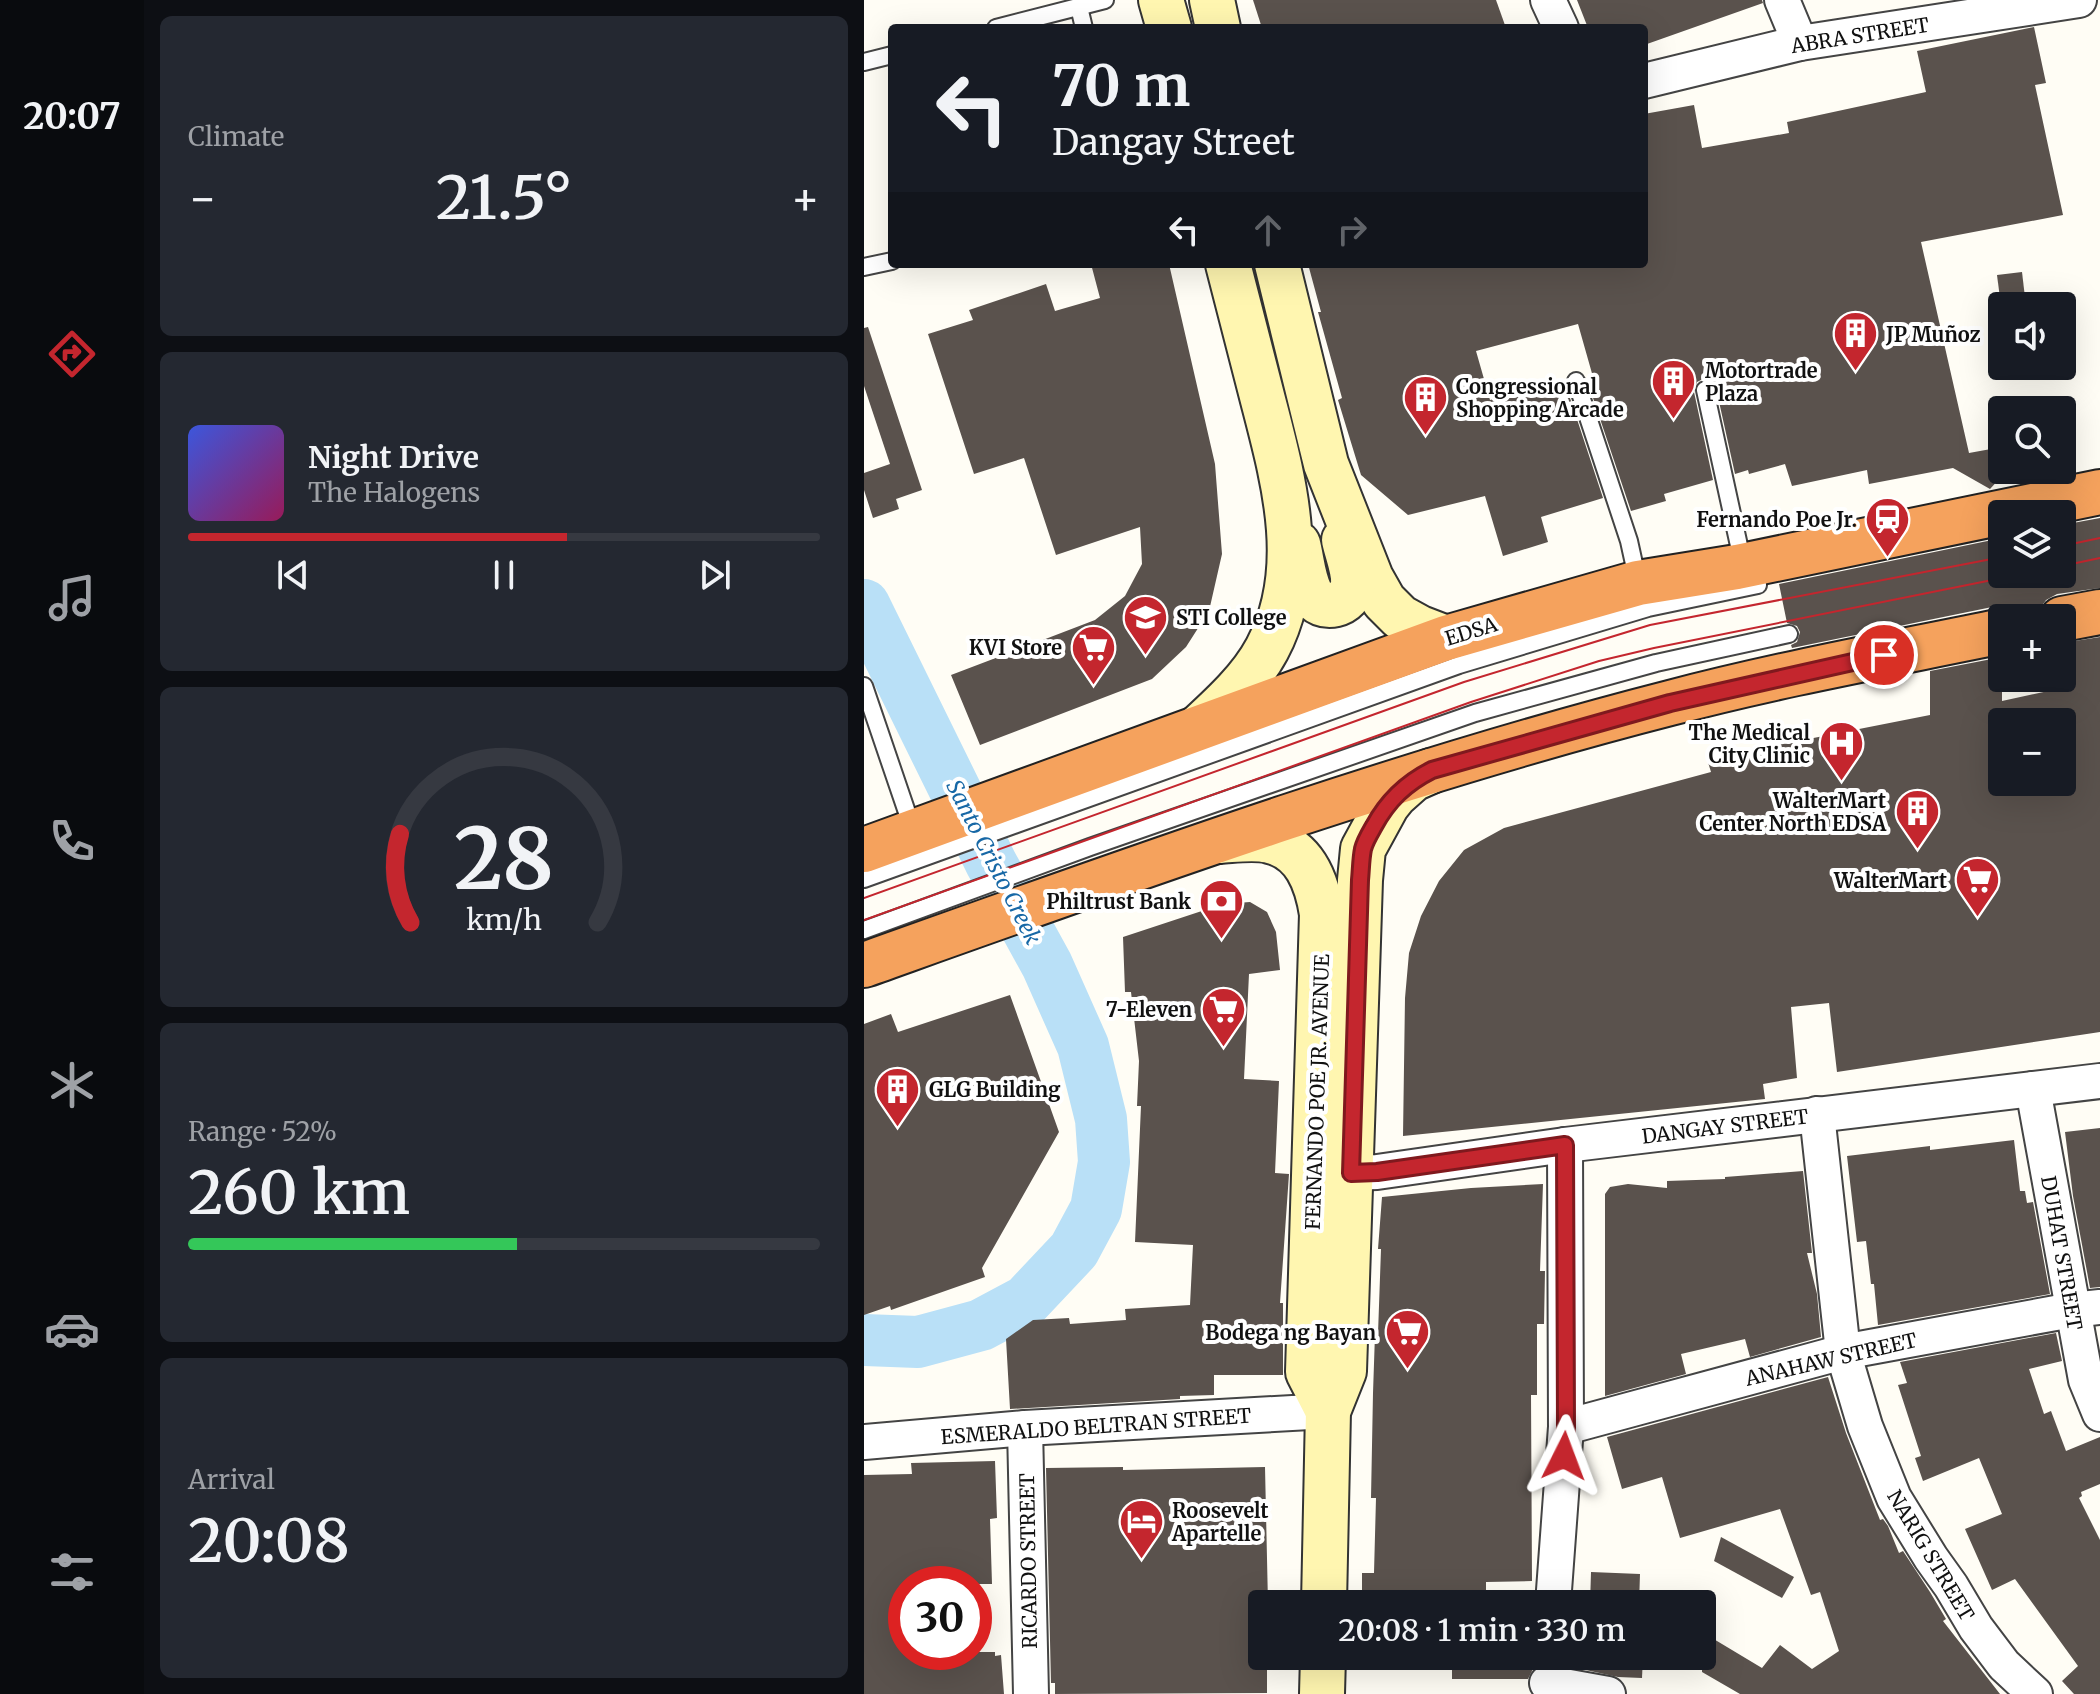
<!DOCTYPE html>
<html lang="en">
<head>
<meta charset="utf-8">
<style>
  body { margin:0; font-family:Merriweather,serif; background:#242831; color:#f1f3f6; height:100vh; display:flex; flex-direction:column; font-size:30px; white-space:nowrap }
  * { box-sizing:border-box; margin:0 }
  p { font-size:26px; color:#9ea1a6 }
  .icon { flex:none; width:44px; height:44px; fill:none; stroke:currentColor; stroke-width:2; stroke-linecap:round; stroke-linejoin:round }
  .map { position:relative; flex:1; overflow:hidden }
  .drawer { display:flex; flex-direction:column; gap:16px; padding:16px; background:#0d0f14; width:720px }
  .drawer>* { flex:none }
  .hud { position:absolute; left:24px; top:24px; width:760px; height:244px; border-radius:8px; box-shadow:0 8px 32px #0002; background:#171b24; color:#f1f3f6; overflow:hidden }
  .buttons { position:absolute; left:1124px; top:292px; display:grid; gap:16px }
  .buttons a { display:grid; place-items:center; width:88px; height:88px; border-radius:8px; background:#171b24; box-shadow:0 8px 32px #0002; font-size:40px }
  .speed { position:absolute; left:24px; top:1566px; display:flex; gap:16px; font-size:40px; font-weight:700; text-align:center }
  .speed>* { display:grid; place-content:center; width:104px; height:104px; border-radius:50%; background:#171b24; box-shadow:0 8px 32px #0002; line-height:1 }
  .speed .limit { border:12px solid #d22; background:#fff; color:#111 }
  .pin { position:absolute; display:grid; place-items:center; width:68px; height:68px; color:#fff; margin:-34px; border:4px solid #fff; border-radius:50%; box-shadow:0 2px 8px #0007 }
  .me { position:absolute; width:88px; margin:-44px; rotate:3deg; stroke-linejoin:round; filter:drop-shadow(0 0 6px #0008) }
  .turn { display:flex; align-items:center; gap:28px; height:168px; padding:0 32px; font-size:36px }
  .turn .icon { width:104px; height:104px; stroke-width:2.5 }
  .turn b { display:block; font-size:56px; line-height:68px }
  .lanes { display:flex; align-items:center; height:76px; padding:0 32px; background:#0003; justify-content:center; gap:40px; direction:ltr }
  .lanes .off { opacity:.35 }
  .big { font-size:60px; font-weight:600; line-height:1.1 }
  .drawer .card { flex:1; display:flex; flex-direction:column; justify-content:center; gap:12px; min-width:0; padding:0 28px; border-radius:12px; background:#242831 }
  .drawer .dial { align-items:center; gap:0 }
  .dial svg { height:208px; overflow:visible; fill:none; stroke:#363941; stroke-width:7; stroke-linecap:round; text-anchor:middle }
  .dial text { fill:#f1f3f6; stroke:none }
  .song { display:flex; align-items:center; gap:24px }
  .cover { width:96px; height:96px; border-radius:12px; background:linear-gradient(135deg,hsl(230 70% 55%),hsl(330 70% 35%)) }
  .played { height:8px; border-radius:4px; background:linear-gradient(90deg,#c4262e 60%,#363941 60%) }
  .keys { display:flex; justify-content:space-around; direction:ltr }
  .heat { display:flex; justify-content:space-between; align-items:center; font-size:44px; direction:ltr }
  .charge { height:12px; border-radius:6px; background:linear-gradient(90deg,#34c759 52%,#363941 0) }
  .trip { position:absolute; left:384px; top:1590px; width:468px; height:80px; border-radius:8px; background:#171b24; box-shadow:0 8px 32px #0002; font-weight:600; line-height:80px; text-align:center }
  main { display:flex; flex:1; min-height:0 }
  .menu { display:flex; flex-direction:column; width:144px; justify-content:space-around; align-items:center; background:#090b0e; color:#9ea1a6 }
  .menu .icon { width:56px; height:56px }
  .menu .current { color:#c4262e }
  .menu b { font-size:36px; color:#f1f3f6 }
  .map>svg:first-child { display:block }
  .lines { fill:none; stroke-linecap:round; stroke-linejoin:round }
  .river { stroke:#b9e0f7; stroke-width:52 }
  .building { fill:#5a524d; fill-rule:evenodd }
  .lane-casing { stroke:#444; stroke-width:20 }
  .street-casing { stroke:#444; stroke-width:38 }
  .secondary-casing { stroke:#333; stroke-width:48 }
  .highway-casing { stroke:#222; stroke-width:48 }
  .lane { stroke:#fff; stroke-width:16 }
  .street { stroke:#fff; stroke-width:34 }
  .secondary { stroke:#fff6b0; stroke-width:44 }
  .highway { stroke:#f5a25d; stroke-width:44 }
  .tram { stroke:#c4262e; stroke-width:2 }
  .route-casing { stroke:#7f191e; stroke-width:20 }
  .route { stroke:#c4262e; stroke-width:14 }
  .labels { text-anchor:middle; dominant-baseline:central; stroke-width:8; stroke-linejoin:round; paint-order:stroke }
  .street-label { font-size:20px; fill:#111; stroke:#fff }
  .poi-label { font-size:20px; font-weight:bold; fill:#111; stroke:#fff; text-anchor:end }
  .water-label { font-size:22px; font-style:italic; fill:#1768a6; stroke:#fff }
</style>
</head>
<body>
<main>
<nav class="menu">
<b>20:07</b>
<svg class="icon current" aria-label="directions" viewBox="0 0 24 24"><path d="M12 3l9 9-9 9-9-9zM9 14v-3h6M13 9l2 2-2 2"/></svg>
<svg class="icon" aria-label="music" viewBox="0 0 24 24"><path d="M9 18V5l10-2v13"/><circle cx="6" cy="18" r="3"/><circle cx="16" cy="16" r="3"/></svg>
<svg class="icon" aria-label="phone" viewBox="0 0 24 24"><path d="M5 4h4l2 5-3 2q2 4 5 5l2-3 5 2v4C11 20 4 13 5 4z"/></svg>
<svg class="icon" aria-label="climate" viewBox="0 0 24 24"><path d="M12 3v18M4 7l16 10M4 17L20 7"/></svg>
<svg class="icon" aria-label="car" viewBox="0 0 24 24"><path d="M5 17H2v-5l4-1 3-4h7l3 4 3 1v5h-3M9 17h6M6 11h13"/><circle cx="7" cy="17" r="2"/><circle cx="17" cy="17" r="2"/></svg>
<svg class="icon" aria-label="filters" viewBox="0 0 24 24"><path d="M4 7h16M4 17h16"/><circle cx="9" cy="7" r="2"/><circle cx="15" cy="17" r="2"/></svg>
</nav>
<section class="drawer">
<div class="card"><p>Climate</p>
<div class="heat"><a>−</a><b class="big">21.5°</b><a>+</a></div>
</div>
<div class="card">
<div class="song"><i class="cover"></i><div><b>Night Drive</b><p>The Halogens</p></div></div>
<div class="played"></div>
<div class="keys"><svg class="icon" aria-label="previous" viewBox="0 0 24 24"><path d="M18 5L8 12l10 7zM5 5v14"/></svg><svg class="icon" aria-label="pause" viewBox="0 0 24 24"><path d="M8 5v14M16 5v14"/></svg><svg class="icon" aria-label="next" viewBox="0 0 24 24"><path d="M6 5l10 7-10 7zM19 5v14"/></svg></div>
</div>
<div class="card dial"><svg viewBox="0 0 100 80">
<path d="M14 69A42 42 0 1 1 86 69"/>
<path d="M14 69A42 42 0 0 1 10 35" stroke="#c4262e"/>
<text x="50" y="56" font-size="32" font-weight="700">28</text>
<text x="50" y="72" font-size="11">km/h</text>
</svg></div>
<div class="card"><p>Range · 52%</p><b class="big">260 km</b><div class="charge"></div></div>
<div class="card"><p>Arrival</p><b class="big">20:08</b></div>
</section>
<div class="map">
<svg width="1236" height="1694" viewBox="0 0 1236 1694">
  <rect width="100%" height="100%" fill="#fffdf5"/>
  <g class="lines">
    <!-- river -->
    <path class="river" d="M0,605l127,258 56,102 36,81 18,73 3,43 -8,47 -22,41 -48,51 -45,24 -63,17 -54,-2"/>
  </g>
  <!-- building -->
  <g class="building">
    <path d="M389,0h243l10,28h-244z"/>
    <path d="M713,0h185l1,3 -116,41 -3,-16h-56z"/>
    <path d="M1170,27l12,56 -11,2 28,130 -142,27 48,211 33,-6v29l-12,13 -37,-21 -84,16 -2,-14 -75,16 -7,-22 -36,10 -1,-4 -13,4 -19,-86 -3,-6 -10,-3 -6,3 -3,10 19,88 -49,14 2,7 -35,10 -42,-125 6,-2 -17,-60 -102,27 14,49 57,-16 4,13 17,-5 35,106 -62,19 7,25 -45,14 -18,-60 -77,19 -47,-40 -23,-75 4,-2 -24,-86h3l-13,-48h336v-150l50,-9 8,43 87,-15 -2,-11 139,-30 -9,-41z"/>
    <path d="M227,264h78l46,200 7,90 -13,57 -23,36 -34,32 -172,66 -29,-70 144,-55 30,-24 17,-32 -2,-37 -84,28 -32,-97 -50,16 -46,-140 45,-14 -4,-10 77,-26 9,27 45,-13z"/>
    <path d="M1158,272l4,34h-25l-4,-31z"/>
    <path d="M4,327l54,163 -26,9 3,10 -26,9 -9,-28v-17l26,-9 -26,-78v-58z"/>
    <path d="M1236,518v70l-43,6 -11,6 -7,10 -1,8h-15l-12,-10 -14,-2 -205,42 -1,-3 6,-3 3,-10 -3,-6 -10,-3 -8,-39 223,-46v36h60v-49z"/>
    <path d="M1236,637v395l-263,40 -8,-69 -38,4 6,71 -34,6 2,15 -362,37 2,-138 4,-45 12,-37 18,-35 25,-31 40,-22 207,-56 -4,-13 223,-44v-44l72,-14v44l60,-13v-45zM1138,722h60v60h-60z"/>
    <path d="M386,902l17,10 9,20 4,38 -31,4 -5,105 35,2 -4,92 14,1 -9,129h3v72h-69v20l-34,1v3l-170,10 -4,-70 27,-19 36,-2 1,6 56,-4 -1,-11 65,-4 3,-60 -58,-3 6,-136h-4l2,-45 -8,-69h-6l-2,-55 100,-33z"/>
    <path d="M146,995l49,137 -77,136 3,9 -94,33 -1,-4 -26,9v-291l27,-10 7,18z"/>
    <path d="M1236,1128v159l-10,1 -17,-92 -8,-64z"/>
    <path d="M1150,1140l6,51h5l2,12 6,-1 17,92 -172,31 -4,-41h-3l-5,-43 -9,1 -10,-86 83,-10v4z"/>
    <path d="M939,1171l9,82h-5l10,41 4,43 -71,20 -5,-18 -64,15 5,20 -81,22v-202l5,-7 18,-3 39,4v-7l58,-2v-2z"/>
    <path d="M679,1184l-3,87h5l-1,53h-7v71h-6l1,186 -46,1v22h-124v-31h12l2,-75h-5l2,-105 2,-59h3l3,-85h-3l4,-52 89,-9z"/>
    <path d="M1192,1333l6,28 -33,8 15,45 7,-3 15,40 34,-14v47l-19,8 1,4 -3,2 21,42v154h-26l-12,-13 16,-15 -63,-87 -23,11 -27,-61 37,-15 -23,-56 -56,23 -8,-23 6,-2 -23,-71 9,-2 -7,-21z"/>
    <path d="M964,1377l18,56 34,87 3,-1 5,7 11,27 4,-2 27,41 16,27 -3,2 57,73h-260l-38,-22v-40l60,36 18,-23 32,24 27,-18 -19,-59 -9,3 -31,-86 -100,29 -18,-61 -40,12 -15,-52z"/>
    <path d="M131,1461l2,57 -7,1 2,65h-40v-3l-45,2 -1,69h89v4l6,-1 3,39h-140v-219l48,-1 -1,-11z"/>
    <path d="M259,1467v3l142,-3 3,137h-6v52h5v37l-212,1v-11h-4l-5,-215z"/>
    <path d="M857,1537l73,40 -12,21 -68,-37z"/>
    <path d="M727,1572l49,2 -1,30h-49z"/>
    <path d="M588,1656h81v13l-5,10h-76z"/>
    <path d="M708,1656h71l-1,22 -24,-1 -46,-10z"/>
  </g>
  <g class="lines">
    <defs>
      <g id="lane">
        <path d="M215,7l5,21"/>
        <path d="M132,28l109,-28"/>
        <path d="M0,62l28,-7"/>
        <path d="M0,267l28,-6"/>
        <path d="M712,381l53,160 9,41"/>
        <path d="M841,390l38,174"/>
        <path d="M0,686l49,144"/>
        <path d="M0,879l595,-214 189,-57 110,-23"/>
        <path d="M0,930l226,-83 385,-134 181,-50 133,-29"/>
      </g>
      <g id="street">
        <path d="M684,0l13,28"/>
        <path d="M918,0l18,43"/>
        <path d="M780,81l156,-38 279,-43"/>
        <path d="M1169,1089l53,291 14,34"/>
        <path d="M953,1114l26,238 22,74 29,72 37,60 20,28 25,42 28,37 31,29"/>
        <path d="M487,1173l26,-1 188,-27 535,-64"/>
        <path d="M702,1427l277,-75 229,-42 28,-3"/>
        <path d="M161,1428l6,266"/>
        <path d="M0,1442l161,-14 303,-17"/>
        <path d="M689,1604l13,-177 -1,-282"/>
        <path d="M683,1683l61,11"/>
      </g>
      <g id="secondary">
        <path d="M297,0l8,28"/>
        <path d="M348,0l6,28"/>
        <path d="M413,264l49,200 45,114 13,23 16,16 20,11 26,10"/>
        <path d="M434,544c4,15 5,35 13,50 10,19 40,12 42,-10 1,-14 -6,-30 -9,-44"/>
        <path d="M335,727c25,-23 52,-48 68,-78 42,-79 17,-168 -4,-249 -12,-45 -23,-91 -35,-136"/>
        <path d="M356,841c16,-1 35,-4 50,0 35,8 47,41 52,73l-14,458 20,39"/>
        <path d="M460,1604l4,-193 16,-40 16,-491 3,-31 24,-44 8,-10 18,-16 18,-8"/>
        <path d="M458,1694l1,-38"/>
      </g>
      <g id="highway">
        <path d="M1198,619l38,-7"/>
        <path d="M0,850l582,-212 192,-55 99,-16 363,-75"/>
        <path d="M0,965c266,-95 533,-192 806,-262 110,-29 221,-49 332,-72"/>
      </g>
    </defs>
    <!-- lane casing -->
    <use href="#lane" class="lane-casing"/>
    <!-- street casing -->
    <use href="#street" class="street-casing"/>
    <!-- secondary casing -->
    <use href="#secondary" class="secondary-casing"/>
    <!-- highway casing -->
    <use href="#highway" class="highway-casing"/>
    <!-- lane -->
    <use href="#lane" class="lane"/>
    <!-- street -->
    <use href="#street" class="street"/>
    <!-- secondary -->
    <use href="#secondary" class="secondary"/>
    <!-- highway -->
    <use href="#highway" class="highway"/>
    <!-- tram -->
    <g class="tram">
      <path d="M1198,546l38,-8"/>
      <path d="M1198,566l38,-8"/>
      <path d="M0,898l600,-216 186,-57 352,-68"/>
      <path d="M0,920l607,-218 128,-41 55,-13 368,-74"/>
    </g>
  </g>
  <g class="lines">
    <defs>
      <path id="route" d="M700,1456l2,-29 -1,-282 -188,27 -26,1 9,-293c1,-10 1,-21 3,-31 2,-8 7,-16 11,-23 14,-26 32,-43 58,-56l238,-67 214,-48"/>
    </defs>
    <!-- route casing -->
    <use href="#route" class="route-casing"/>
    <!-- route -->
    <use href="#route" class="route"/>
  </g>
  <!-- icons -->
  <defs>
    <symbol id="building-pin" viewBox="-11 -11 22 30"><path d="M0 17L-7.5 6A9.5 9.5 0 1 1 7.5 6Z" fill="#c4262e" stroke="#fff"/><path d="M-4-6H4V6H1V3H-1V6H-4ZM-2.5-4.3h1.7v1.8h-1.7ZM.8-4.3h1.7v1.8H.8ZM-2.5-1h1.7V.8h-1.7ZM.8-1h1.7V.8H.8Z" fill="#fff"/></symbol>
    <symbol id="station-pin" viewBox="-11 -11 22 30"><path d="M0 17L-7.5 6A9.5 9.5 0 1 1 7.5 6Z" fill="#c4262e" stroke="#fff"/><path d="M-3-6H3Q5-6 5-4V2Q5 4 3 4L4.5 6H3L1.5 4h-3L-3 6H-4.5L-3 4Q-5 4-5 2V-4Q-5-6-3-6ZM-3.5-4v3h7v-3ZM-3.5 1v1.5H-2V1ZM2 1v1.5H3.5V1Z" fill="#fff"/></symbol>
    <symbol id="university-pin" viewBox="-11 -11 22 30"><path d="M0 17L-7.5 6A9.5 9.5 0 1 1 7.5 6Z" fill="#c4262e" stroke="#fff"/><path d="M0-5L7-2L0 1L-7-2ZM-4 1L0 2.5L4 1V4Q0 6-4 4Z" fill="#fff"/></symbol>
    <symbol id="supermarket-pin" viewBox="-11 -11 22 30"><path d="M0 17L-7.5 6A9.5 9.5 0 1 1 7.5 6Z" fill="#c4262e" stroke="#fff"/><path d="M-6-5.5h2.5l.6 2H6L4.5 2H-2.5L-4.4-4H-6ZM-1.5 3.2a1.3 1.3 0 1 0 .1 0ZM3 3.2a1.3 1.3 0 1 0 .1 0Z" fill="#fff"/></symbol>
    <symbol id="hospital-pin" viewBox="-11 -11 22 30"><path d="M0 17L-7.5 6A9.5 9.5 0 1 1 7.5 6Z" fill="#c4262e" stroke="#fff"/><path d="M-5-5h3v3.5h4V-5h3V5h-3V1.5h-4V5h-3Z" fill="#fff"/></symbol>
    <symbol id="bank-pin" viewBox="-11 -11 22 30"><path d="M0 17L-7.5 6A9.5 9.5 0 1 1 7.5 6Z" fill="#c4262e" stroke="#fff"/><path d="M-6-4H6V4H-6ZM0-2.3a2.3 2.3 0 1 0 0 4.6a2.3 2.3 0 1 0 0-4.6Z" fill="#fff"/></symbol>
    <symbol id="hotel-pin" viewBox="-11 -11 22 30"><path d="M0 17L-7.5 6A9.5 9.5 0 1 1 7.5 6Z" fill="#c4262e" stroke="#fff"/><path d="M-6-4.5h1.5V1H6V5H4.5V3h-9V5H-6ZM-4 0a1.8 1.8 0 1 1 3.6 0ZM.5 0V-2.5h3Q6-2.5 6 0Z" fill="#fff"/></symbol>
  </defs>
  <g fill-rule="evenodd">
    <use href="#building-pin" x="966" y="308" width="51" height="69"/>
    <use href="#building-pin" x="784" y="356" width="51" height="69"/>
    <use href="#building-pin" x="536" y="372" width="51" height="69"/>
    <use href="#station-pin" x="998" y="494" width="51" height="69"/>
    <use href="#university-pin" x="256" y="592" width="51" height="69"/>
    <use href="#supermarket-pin" x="204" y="622" width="51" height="69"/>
    <use href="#hospital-pin" x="952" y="718" width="51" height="69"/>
    <use href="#building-pin" x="1028" y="786" width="51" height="69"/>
    <use href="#supermarket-pin" x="1088" y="854" width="51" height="69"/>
    <use href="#bank-pin" x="332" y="876" width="51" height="69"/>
    <use href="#supermarket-pin" x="334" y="984" width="51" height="69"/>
    <use href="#building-pin" x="8" y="1064" width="51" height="69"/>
    <use href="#supermarket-pin" x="518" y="1306" width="51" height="69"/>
    <use href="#hotel-pin" x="252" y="1496" width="51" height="69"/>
  </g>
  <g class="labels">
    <!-- street labels -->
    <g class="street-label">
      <text transform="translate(996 35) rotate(-9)">ABRA STREET</text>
      <text transform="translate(607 631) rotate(-17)">EDSA</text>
      <text transform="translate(453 1092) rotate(-88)">FERNANDO POE JR. AVENUE</text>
      <text transform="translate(861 1126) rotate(-7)">DANGAY STREET</text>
      <text transform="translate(1198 1253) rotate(80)">DUHAT STREET</text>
      <text transform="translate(967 1359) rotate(-13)">ANAHAW STREET</text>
      <text transform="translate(232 1426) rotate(-4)">ESMERALDO BELTRAN STREET</text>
      <text transform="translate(1067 1555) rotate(59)">NARIG STREET</text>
      <text transform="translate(164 1561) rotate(-91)">RICARDO STREET</text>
    </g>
    <!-- poi labels -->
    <g class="poi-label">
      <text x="1022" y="334" text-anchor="start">JP Muñoz</text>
      <text x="841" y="370" text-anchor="start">Motortrade<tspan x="841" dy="23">Plaza</tspan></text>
      <text x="592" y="386" text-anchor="start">Congressional<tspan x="592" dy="23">Shopping Arcade</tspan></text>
      <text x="993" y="519">Fernando Poe Jr.</text>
      <text x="312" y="617" text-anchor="start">STI College</text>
      <text x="198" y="647">KVI Store</text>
      <text x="946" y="732">The Medical<tspan x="946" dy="23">City Clinic</tspan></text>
      <text x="1022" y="800">WalterMart<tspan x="1022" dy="23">Center North EDSA</tspan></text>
      <text x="1083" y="880">WalterMart</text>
      <text x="327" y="901">Philtrust Bank</text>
      <text x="328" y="1009">7-Eleven</text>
      <text x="65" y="1089" text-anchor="start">GLG Building</text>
      <text x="512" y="1332">Bodega ng Bayan</text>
      <text x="308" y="1510" text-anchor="start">Roosevelt<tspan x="308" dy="23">Apartelle</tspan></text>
    </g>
    <!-- water labels -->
    <g class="water-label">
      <text transform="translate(130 862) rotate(63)">Santo Cristo Creek</text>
    </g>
  </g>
</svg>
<div class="buttons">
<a><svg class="icon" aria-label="sound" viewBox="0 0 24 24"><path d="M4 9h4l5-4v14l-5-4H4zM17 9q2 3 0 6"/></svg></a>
<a><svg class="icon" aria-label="search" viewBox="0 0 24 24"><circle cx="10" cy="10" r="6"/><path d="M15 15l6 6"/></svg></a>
<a><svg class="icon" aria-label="layers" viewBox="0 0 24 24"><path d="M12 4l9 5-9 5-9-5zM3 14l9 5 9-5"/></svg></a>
<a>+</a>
<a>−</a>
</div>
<div class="speed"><div class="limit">30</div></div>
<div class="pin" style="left:1020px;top:655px;background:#d93025"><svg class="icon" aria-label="arrive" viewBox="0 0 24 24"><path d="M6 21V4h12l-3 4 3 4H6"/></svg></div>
<svg class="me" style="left:700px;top:1456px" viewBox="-20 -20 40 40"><path d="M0-17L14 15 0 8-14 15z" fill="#c4262e" stroke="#fff" stroke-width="4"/></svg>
<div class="trip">20:08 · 1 min · 330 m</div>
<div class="hud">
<div class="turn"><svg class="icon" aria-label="left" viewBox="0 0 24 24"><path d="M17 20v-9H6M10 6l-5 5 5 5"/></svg><div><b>70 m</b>Dangay Street</div></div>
<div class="lanes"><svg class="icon" aria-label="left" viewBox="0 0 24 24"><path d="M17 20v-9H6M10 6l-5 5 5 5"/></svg><svg class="icon off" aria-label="ahead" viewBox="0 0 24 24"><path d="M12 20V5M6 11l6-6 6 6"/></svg><svg class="icon off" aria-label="right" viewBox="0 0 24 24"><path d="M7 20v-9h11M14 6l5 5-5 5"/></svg></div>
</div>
</div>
</main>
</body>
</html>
